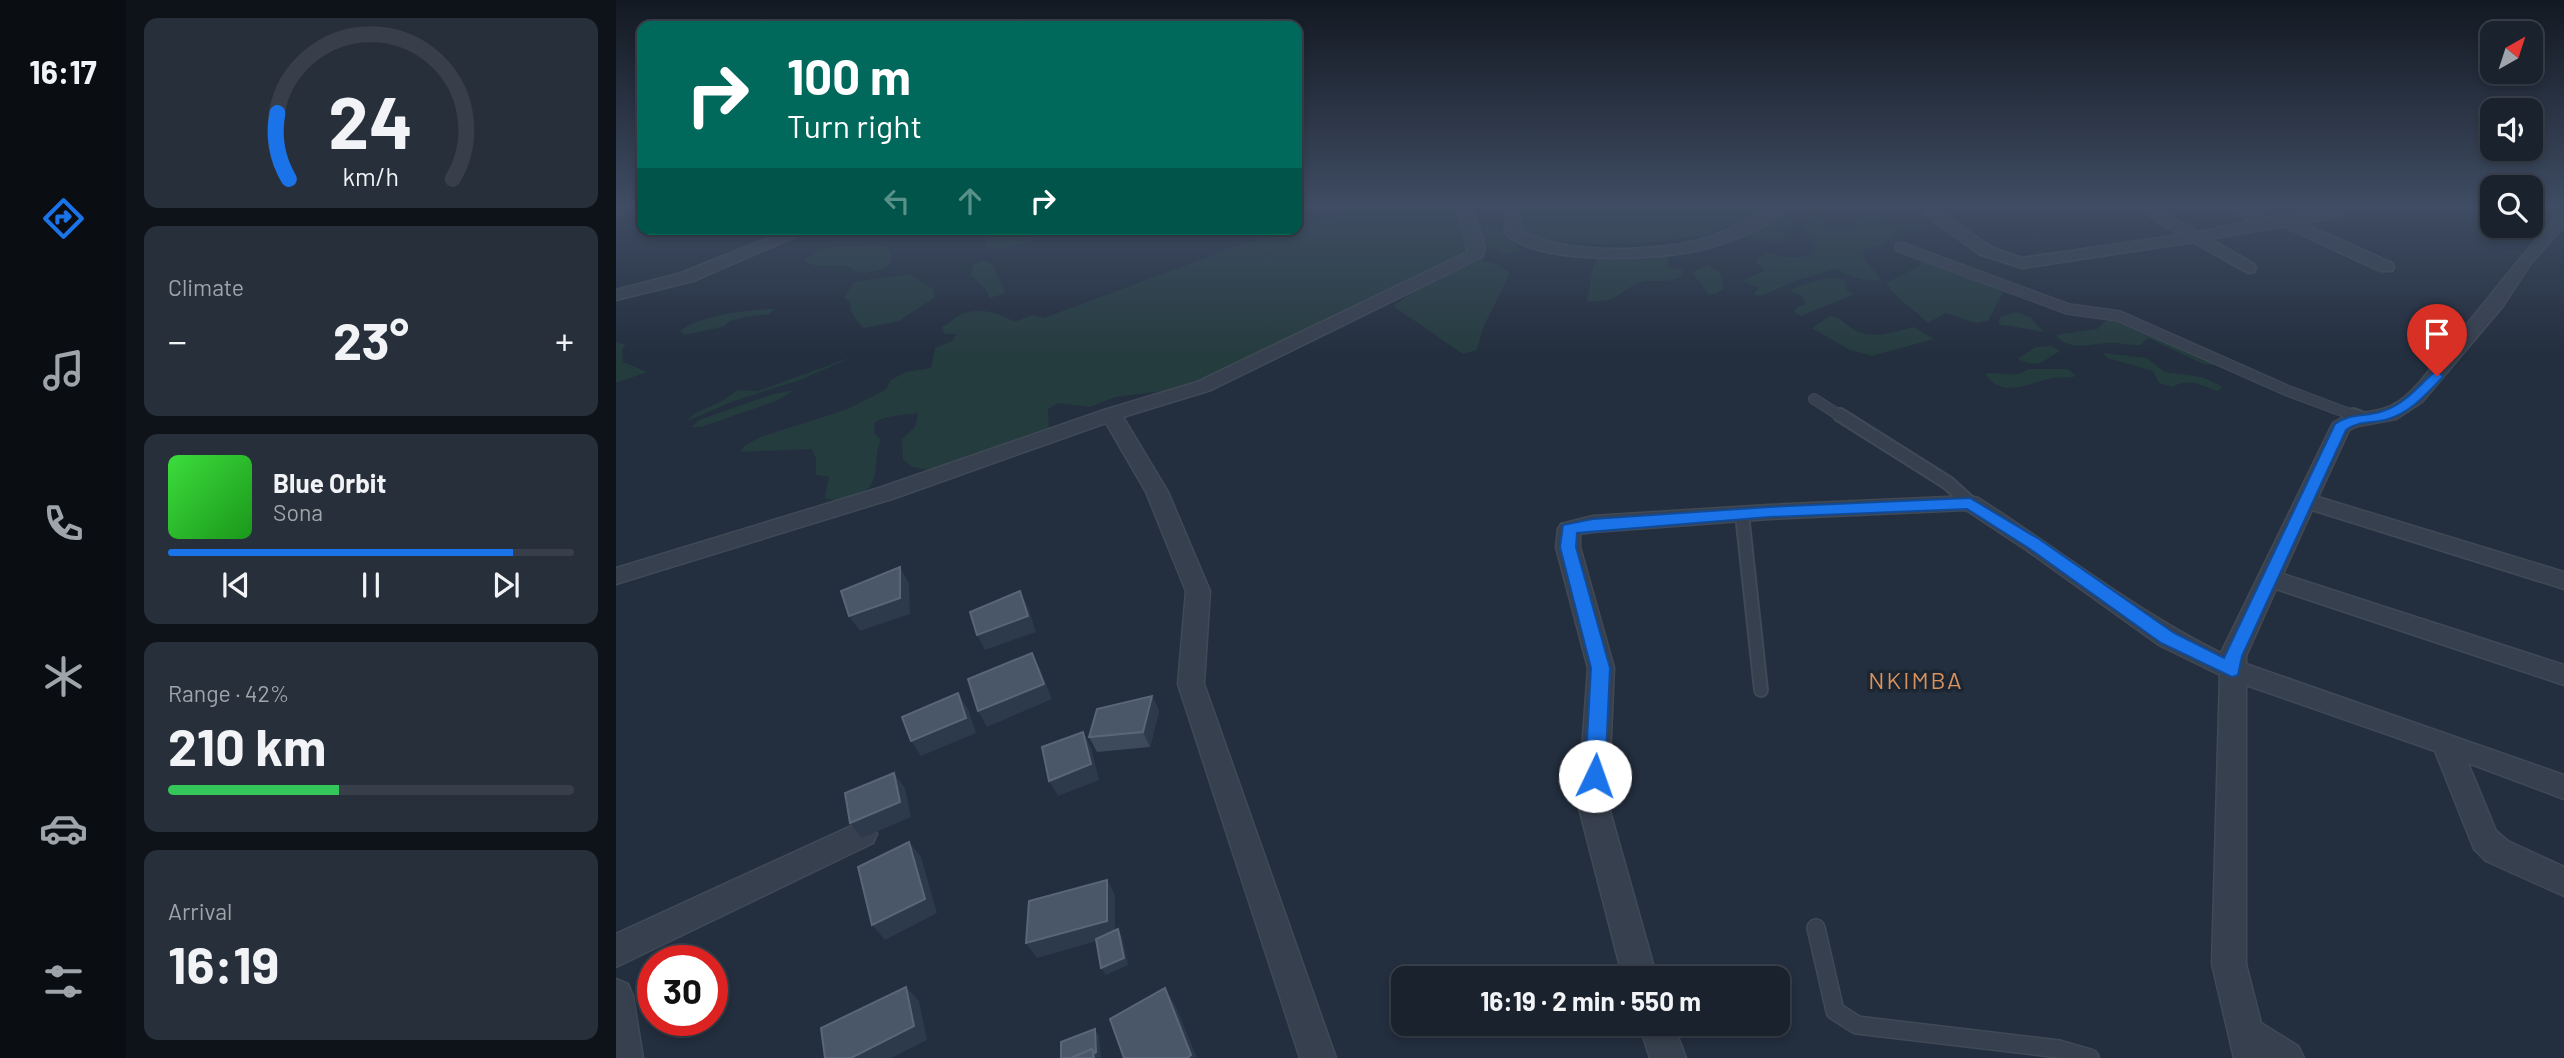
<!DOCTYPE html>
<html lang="en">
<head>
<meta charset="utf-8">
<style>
  body { margin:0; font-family:Barlow,sans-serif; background:#272f3a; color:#f1f3f6; height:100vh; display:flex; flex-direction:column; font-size:26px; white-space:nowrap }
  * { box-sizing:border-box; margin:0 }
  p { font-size:23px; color:#9fa4aa }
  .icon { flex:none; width:38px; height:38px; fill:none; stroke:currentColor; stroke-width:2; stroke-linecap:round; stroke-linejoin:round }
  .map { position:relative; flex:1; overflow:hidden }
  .sheet { display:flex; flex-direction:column; gap:18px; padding:18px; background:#0e1319; width:490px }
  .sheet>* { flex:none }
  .hud { position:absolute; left:21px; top:21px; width:665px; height:214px; border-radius:14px; box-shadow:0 4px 10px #0003,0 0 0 2px #383f4a; background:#00695c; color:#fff; overflow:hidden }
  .needle { width:46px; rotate:39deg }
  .fabs { position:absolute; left:1864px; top:21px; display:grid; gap:14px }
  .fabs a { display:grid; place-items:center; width:63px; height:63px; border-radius:14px; background:#1a222e; box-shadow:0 4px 10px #0003,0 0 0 2px #383f4a; font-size:35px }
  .speed { position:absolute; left:21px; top:945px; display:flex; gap:14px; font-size:35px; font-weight:700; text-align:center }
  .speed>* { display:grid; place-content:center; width:91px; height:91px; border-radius:50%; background:#1a222e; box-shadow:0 4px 10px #0003,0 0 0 2px #383f4a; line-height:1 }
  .speed .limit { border:10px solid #d22; background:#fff; color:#111 }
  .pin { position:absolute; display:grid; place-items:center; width:60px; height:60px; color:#fff; margin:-72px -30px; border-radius:50% 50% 50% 0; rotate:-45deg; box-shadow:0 0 7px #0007 }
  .pin .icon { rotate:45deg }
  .me { position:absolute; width:77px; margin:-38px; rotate:3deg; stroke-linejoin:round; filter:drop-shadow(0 0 5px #0008) }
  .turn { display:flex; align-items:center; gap:24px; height:147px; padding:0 35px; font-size:32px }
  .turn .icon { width:91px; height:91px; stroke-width:2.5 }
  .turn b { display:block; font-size:49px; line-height:60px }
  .lanes { display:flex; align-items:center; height:66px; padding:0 35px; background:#0003; justify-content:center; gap:35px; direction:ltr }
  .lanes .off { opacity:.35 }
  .big { font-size:52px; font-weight:700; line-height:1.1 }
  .sheet .card { flex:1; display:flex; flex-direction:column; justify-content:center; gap:10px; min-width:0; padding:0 24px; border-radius:14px; background:#272f3a }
  .sheet .dial { align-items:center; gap:0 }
  .dial svg { height:182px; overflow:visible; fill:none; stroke:#383f4a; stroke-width:7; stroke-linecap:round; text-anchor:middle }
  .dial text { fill:#f1f3f6; stroke:none }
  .song { display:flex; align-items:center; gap:21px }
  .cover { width:84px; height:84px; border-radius:10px; background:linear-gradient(135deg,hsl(120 70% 55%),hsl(120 70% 35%)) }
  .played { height:7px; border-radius:4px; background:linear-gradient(90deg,#1a73e8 85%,#383f4a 85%) }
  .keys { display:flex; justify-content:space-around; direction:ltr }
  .heat { display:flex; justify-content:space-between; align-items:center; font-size:38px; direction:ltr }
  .charge { height:10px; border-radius:5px; background:linear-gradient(90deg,#34c759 42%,#383f4a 0) }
  .trip { position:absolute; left:775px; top:966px; width:399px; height:70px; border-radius:14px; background:#1a222e; box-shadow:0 4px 10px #0003,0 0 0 2px #383f4a; font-weight:700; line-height:70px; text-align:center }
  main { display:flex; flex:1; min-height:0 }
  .menu { display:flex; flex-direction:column; width:126px; justify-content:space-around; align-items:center; background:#0a0e12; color:#9fa4aa }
  .menu .icon { width:49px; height:49px }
  .menu .selected { color:#1a73e8 }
  .menu b { font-size:32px; color:#f1f3f6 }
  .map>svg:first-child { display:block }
  .green { fill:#253c3f }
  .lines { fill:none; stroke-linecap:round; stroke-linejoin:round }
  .service-far2-casing { stroke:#404956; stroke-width:12 }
  .service-far1-casing { stroke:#404956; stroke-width:16 }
  .service-casing { stroke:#404956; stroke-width:20 }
  .minor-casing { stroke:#404956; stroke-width:3 }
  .service-far2 { stroke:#37404e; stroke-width:10 }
  .service-far1 { stroke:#37404e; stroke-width:12 }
  .service { stroke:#37404e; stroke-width:17 }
  .minor { fill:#37404e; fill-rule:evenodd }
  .wall { fill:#3d4a5c }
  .shaded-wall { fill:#2d3a4b }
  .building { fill:#495768; stroke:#5a6677; stroke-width:2 }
  .route { fill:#1a73e8; stroke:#114b97; stroke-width:2 }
  .labels { text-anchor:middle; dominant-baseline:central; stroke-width:7; stroke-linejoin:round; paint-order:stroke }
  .quarter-label { font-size:24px; letter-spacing:2px; fill:#d8925e; stroke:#1c2532 }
</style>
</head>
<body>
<main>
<nav class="menu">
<b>16:17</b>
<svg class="icon selected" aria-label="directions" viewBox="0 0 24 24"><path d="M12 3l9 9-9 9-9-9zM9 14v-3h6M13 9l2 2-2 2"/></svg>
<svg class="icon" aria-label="music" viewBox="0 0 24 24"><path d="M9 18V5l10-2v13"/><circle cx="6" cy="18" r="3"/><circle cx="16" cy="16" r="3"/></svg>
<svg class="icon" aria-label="phone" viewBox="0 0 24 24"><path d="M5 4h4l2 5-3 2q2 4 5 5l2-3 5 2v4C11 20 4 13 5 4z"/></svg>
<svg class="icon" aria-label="climate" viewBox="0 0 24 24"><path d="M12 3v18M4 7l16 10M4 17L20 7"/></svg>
<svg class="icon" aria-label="car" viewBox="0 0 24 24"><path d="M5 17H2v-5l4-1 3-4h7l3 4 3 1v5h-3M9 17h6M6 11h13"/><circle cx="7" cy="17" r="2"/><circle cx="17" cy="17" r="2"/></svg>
<svg class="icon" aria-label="filters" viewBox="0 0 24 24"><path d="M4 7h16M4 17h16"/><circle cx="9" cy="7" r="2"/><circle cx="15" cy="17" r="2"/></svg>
</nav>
<section class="sheet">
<div class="card dial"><svg viewBox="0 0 100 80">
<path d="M14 69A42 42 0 1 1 86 69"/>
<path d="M14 69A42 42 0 0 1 9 40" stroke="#1a73e8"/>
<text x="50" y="56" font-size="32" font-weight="700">24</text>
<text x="50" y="72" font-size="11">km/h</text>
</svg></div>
<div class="card"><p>Climate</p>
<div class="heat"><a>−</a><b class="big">23°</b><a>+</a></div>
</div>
<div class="card">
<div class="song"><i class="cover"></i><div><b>Blue Orbit</b><p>Sona</p></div></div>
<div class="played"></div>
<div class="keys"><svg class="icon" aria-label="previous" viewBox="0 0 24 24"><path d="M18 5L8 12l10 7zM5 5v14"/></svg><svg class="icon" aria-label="pause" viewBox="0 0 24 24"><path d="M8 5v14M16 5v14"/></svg><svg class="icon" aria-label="next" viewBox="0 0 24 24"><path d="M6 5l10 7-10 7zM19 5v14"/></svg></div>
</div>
<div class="card"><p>Range · 42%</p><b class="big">210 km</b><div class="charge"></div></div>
<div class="card"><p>Arrival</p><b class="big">16:19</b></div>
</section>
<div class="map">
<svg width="1948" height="1058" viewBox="0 0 1948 1058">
  <rect width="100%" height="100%" fill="#232e3e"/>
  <!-- green -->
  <g class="green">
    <path d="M748,207h91l16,30 1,14 -261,125 -41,14 -55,7 -25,10 -32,-4 -10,6 1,22 -115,40 -21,-4 -10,-7 -1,-21 13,-12 3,-14c-15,3 -29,1 -43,9l-1,11 7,7c-7,16 -3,20 -6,34 -5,23 -30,31 -50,24l4,-21 -13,-2v-16l-4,-10 -72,3 5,-7 18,-9 82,-26 40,-20 6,-10 14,-8 26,-4 4,-20 17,-7 5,-7h-12l-4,-7c8,-3 12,-8 19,-12 19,-9 38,-2 55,7l17,-7 12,3 199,-74z"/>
    <path d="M903,207h252l-14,8c18,-5 26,-5 39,11l-14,1 4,13 -8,4 -34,-6 -7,-11 7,-7c-13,5 -26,12 -41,15 -42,9 -146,17 -182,-6l3,-5z"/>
    <path d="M1190,207h13l-2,6 18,18c12,-1 20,0 24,-13l8,-5h17l1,10 42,2 -18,7 -9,-1 -17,14 -17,4 -4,8 19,22c-14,6 -32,-4 -45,-10l-38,11 -37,16 -8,-2 6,-6 -17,-7 23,-11 -8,-7 1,-5 8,-5c17,2 41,12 50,-6l-14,-18z"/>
    <path d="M855,216l17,9 17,3 16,22 -12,5 -22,-9z"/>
    <path d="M380,229h56c-21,12 -44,25 -67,18l3,-8 15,-7z"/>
    <path d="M259,245l11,2 6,5 -3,13c-8,5 -22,10 -32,7 -6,-2 -8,-7 -14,-7 -14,0 -27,4 -39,-4 16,-19 48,-13 71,-16z"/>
    <path d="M983,254l68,2 2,12 14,2 -3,7c-17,8 -27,1 -40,6 -23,8 -21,21 -53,18 4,-17 3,-32 12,-47z"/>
    <path d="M1307,259l55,19 25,14 -15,29 -12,2 -30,-10 -18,10c-14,-14 -31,-23 -42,-40l32,-16z"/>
    <path d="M366,260l10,4 14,29 -16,5 -6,-11 -13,-11 2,-11z"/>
    <path d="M865,260l17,5 12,8 -28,57 -5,20 -14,4 -70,-48 33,-22z"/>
    <path d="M1092,265l13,8 3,15 -7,6h-9l-16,-22z"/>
    <path d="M293,274l25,16 1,7 -36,24 -35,7c-8,-7 -14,-15 -14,-26l-6,-5 10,-15z"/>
    <path d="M1210,278l14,1 6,3 1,8 8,4 -54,22 -7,-4 3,-5 9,-3 -5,-9 -10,-3 2,-4z"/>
    <path d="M158,309l-5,5 -24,3 -15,4 -7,6 -39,8 -4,-4c19,-15 69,-22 94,-22z"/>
    <path d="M1400,312l14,5 14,15 -46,-8 2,-7z"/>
    <path d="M1214,316c12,1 18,12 29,16 16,7 38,-1 55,-5l20,12 -62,17 -22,-6 -38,-22z"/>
    <path d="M1490,321h33l81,39 -7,5 -10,-1 -55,-26 -7,7c-12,1 -23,-3 -34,-2 -20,1 -36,9 -52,-8l42,-6z"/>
    <path d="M0,342l10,3 -4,4 1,13 24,10 -31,11z"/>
    <path d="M1435,346l9,5c-21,11 -17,18 -43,8l19,-12z"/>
    <path d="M1487,353l44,5 18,14 37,5 21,10 -5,4c-15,-5 -30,-14 -45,-4l-14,-4 -6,-12 -46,-13z"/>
    <path d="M241,355l-57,25 -66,21 -47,20 7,-7 28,-13 16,-11 20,1z"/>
    <path d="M1412,369h40l8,7c-8,3 -15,1 -23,2 -22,4 -51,22 -68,-4 15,-4 30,6 43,-5z"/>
    <path d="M179,390l-19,11 -75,26h-9l7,-7 74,-26z"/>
  </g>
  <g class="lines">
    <defs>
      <g id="service-far2">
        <path d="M1284,247l168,62 51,7 167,74 72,27"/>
        <path d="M1198,399l28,18"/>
      </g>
      <g id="service-far1">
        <path d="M1224,415l108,68 22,20"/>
        <path d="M1737,415l8,3"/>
        <path d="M1126,514l19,176"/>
      </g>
      <path id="service" d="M1200,928l19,83 22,14 202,24 31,9"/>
      <g id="minor">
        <path d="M0,207h9l2,3 -11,6z"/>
        <path d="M841,207h15l13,40 -3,10 -271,133 -88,27 45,75 42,99 -6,93 132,374h-36l-122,-374 8,-93 -40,-99 -40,-69 -211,75 -279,86v-16l263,-80 225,-78 93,-28 271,-130z"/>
        <path d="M889,207h16v23c41,25 140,23 185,8 30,-9 55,-31 85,-31 -17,18 -62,36 -87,42 -41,11 -169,18 -199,-17z"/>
        <path d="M1529,207h16v4l37,21 52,-11 -23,-14h19l21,11 83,-11 -6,8 -41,8 89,40 2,4 -2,4h-12l-97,-45 -73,13 44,25 2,4 -2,4 -6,1 -55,-31 -171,26 -43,-14 -55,-41 3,-3h10l54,37 31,11 158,-23 -29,-18z"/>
        <path d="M1948,212v14l-33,37 -28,43 -81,96 -26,17 -38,7 -9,4 -31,67 246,75v17l-252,-79 -29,64 281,91v20l-288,-96 -30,67v8l318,111v24l-96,-36 28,68 12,10 56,26v29l-78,-35 -12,-12 -39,-98 -189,-66v279l15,59 37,23 6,12h-70l-22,-94 8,-289 -61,-30 -134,-96 -59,-39 -197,9 -176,13 -13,2v13l34,121 -6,136 49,174h-34l-45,-174 10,-136 -32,-121 2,-18 3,-5 32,-8 176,-11 201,-9 8,2c81,51 157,113 243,155l112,-230c20,-14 45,-7 65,-21 18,-12 31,-32 44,-48 40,-46 75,-95 117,-140z"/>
        <path d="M175,229h22l-120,52 -77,19v-10l65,-17z"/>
        <path d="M246,821l11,4 4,9 -4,9 -257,124v-33z"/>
        <path d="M0,979l12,5 5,12 10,62h-27z"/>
        <path d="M1023,1024h34l13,34h-36z"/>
      </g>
    </defs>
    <!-- service-far2 casing -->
    <use href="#service-far2" class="service-far2-casing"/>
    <!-- service-far1 casing -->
    <use href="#service-far1" class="service-far1-casing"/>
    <!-- service casing -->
    <use href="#service" class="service-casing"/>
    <!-- minor casing -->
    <use href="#minor" class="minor-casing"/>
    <!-- service-far2 -->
    <use href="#service-far2" class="service-far2"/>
    <!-- service-far1 -->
    <use href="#service-far1" class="service-far1"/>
    <!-- service -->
    <use href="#service" class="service"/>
    <!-- minor -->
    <use href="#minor" class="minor"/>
  </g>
  <!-- wall -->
  <path class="wall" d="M536,696l7,15 -9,36 -53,5 -8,-15z"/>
  <!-- shaded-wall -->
  <g class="shaded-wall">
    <path d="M284,567l9,16 1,31 -50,17 -11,-15z"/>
    <path d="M404,591l8,16 8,25 -51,18 -8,-15z"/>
    <path d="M416,653l8,16 12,30 -65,28 -9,-16z"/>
    <path d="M342,693l10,16 8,24 -55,23 -10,-15z"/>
    <path d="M536,696l7,15 -9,36 -7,-15z"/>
    <path d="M467,732l8,15 8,33 -41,16 -9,-15z"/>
    <path d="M278,773l11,15 6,29 -49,21 -12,-15z"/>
    <path d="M293,842l12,15 16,56 -52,27 -13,-15z"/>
    <path d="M491,880l8,15v41l-78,22 -11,-15z"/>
    <path d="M502,929l4,7 6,29 -22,10 -5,-7z"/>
    <path d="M290,987l13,14 8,39 -36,18h-40z"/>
    <path d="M549,988l12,21 20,49h-10z"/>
    <path d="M479,1029l4,7 2,22h-20l11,-9z"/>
  </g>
  <!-- building -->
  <g class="building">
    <path d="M284,567v31l-51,18 -8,-25z"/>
    <path d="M404,591l8,25 -51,19 -7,-23z"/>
    <path d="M416,653l12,31 -66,27 -10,-32z"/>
    <path d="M342,693l8,25 -55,23 -9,-24z"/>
    <path d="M536,696l-9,36 -54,5 8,-28z"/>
    <path d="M467,732l8,32 -42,17 -7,-34z"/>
    <path d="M278,773l6,29 -50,21 -5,-30z"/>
    <path d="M293,842l16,57 -53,26 -14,-58z"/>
    <path d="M491,880v41l-81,22 3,-42z"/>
    <path d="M502,929l6,29 -23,10 -5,-29z"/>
    <path d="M290,987l8,39 -63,32h-26l-4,-30z"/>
    <path d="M549,988l26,67 -4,3h-63l-14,-39z"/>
    <path d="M479,1029l1,23 -1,1 -3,-4 -21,9h-10v-16z"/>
    <path d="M476,1049l2,9h-23z"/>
  </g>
  <!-- sky -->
  <linearGradient id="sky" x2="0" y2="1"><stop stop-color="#131922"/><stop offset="0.58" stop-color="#3f4c63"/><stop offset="1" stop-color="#3f4c63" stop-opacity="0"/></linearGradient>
  <rect width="1948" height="355" fill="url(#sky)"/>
  <!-- route -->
  <path class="route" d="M1821,372l6,4 -2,3c-16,16 -30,33 -53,40 -14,5 -30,1 -42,11l-104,226 -4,19 -6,2 -71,-34 -134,-96 -60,-38 -198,8 -192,16 -1,14 34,121 -5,108 -3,6 -7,3 -7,-3 -3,-6 6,-108 -31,-121 3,-22 30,-6 176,-12 201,-9 69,41 135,94 50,25 111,-234c14,-11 31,-7 48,-13 20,-6 34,-23 49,-37z"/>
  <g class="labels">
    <!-- quarter labels -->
    <g class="quarter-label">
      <text x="1300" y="679">NKIMBA</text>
    </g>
  </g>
</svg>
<div class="fabs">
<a><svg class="needle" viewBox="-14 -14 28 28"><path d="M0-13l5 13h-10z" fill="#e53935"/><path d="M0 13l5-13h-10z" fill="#9fa4aa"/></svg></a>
<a><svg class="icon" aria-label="sound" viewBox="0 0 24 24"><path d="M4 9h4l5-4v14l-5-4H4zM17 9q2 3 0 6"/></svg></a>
<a><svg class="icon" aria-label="search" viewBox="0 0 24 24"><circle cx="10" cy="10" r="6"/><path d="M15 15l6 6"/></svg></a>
</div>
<div class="speed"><div class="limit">30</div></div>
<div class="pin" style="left:1821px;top:376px;background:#d93025"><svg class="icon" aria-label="arrive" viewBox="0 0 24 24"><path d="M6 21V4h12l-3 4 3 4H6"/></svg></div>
<svg class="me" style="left:979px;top:776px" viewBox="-20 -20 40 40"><circle r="19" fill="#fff"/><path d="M0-13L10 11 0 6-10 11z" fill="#1a73e8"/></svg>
<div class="trip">16:19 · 2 min · 550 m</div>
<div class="hud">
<div class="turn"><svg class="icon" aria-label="right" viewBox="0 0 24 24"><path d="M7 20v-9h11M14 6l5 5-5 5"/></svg><div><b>100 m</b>Turn right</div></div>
<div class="lanes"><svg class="icon off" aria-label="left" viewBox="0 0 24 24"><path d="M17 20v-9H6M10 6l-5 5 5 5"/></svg><svg class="icon off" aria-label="ahead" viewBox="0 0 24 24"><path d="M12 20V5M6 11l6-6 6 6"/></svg><svg class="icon" aria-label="right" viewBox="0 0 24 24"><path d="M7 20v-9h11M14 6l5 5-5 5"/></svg></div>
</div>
</div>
</main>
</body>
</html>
